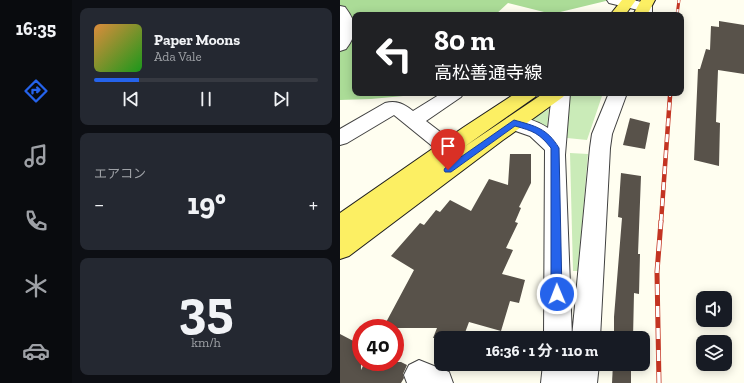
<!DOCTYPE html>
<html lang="ja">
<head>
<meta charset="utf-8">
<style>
  body { margin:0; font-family:"Zilla Slab","Noto Sans JP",serif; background:#242831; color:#f1f3f6; height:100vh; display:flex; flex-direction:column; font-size:15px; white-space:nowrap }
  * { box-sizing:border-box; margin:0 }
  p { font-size:13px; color:#9ea1a6 }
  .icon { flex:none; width:22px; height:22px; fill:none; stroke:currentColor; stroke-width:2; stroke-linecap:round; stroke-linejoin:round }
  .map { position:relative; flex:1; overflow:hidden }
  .drawer { display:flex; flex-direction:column; gap:8px; padding:8px; background:#0d0f14; width:268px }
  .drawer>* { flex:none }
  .guide { position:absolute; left:12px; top:12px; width:332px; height:84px; border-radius:8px; box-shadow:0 2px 10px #0003; background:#202124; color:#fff; overflow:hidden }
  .fabs { position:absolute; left:356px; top:291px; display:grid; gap:8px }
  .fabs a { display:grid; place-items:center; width:36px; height:36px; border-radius:8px; background:#171b24; box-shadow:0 2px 10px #0003; font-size:20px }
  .speed { position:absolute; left:12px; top:319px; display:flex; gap:8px; font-size:20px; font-weight:700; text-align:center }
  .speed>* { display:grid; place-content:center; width:52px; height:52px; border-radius:50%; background:#171b24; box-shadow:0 2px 10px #0003; line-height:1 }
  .speed .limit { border:6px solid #d22; background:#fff; color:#111 }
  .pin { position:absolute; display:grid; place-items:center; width:34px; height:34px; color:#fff; margin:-41px -17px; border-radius:50% 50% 50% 0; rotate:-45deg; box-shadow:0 0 4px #0007 }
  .pin .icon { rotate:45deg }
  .me { position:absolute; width:44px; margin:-22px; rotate:359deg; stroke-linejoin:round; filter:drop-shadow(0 0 3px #0008) }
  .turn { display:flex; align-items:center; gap:14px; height:84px; padding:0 16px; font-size:18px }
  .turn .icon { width:52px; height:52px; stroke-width:2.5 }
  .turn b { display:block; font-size:28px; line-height:34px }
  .big { font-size:30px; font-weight:700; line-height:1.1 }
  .drawer .card { flex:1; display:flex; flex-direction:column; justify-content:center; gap:6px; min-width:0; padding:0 14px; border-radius:8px; background:#242831 }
  .drawer .dial { align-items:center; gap:0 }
  .dial b { font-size:52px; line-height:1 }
  .song { display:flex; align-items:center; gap:12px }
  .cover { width:48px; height:48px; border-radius:6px; background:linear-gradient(135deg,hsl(30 70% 55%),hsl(120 70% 35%)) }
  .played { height:4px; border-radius:2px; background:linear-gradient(90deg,#2563eb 20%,#363941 20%) }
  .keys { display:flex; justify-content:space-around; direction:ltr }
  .heat { display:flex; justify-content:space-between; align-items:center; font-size:22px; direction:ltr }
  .trip { position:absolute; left:94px; top:331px; width:216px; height:40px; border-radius:8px; background:#171b24; box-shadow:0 2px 10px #0003; font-weight:700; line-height:40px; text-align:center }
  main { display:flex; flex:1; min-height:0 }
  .tab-bar { display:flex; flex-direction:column; width:72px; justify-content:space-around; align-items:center; background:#090b0e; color:#9ea1a6 }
  .tab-bar .icon { width:28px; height:28px }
  .tab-bar .on { color:#2563eb }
  .tab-bar b { font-size:18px; color:#f1f3f6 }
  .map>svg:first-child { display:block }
  .green { fill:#caebb8 }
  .forest { fill:#abdc97 }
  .building { fill:#58524a }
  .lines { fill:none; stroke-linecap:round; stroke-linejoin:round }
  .minor-casing { stroke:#414141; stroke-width:2 }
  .major-casing { stroke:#1f1f1f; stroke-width:2 }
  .minor { fill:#fff; fill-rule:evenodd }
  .major { fill:#fcef63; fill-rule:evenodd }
  .rail-far2-casing { stroke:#c33422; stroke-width:3 }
  .rail-far1-casing { stroke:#c33422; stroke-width:4.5 }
  .rail-casing { stroke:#c33422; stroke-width:5 }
  .rail-far2 { stroke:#fff; stroke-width:2; stroke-dasharray:6; stroke-linecap:butt }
  .rail-far1 { stroke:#fff; stroke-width:3; stroke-dasharray:8; stroke-linecap:butt }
  .rail { stroke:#fff; stroke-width:3.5; stroke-dasharray:11; stroke-linecap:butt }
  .route { fill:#2563eb; stroke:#184099 }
</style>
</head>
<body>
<main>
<nav class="tab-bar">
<b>16:35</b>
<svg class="icon on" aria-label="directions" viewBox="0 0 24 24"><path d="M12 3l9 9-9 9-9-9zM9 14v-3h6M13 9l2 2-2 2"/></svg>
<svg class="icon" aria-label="music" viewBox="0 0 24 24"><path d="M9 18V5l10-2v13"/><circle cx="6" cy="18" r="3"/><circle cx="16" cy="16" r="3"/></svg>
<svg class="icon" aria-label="phone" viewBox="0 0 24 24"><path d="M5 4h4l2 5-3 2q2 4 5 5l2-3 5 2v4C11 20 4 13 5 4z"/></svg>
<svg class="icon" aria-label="climate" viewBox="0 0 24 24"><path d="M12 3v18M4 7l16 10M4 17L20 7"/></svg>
<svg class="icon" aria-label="car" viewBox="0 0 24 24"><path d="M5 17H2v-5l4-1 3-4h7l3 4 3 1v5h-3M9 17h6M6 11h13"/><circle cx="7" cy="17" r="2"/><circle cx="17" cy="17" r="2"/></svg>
</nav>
<section class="drawer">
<div class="card">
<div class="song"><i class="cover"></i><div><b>Paper Moons</b><p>Ada Vale</p></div></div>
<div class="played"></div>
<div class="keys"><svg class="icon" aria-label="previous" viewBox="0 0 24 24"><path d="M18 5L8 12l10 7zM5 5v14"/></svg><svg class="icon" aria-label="pause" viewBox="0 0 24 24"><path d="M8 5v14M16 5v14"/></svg><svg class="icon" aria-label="next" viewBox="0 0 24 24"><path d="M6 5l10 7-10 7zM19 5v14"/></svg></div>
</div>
<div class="card"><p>エアコン</p>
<div class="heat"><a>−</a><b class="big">19°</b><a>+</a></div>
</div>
<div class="card dial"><b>35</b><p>km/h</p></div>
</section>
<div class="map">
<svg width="404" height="383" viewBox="0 0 404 383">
  <rect width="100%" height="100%" fill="#fffef0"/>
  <!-- green -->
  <g class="green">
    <path d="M232,93h31l-16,47 -20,-2 2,-42z"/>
    <path d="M209,109l-2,18 -15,-8z"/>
    <path d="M230,153l18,1 -10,117h-5z"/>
  </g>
  <!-- forest -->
  <path class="forest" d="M0,0h270l-58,14 -44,-11 -13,12h-140v78h61l-2,2 -43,4 -31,1z"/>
  <!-- building -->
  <g class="building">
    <path d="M379,21l25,4v49l-26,-4 -2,52 4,1 -1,43 -25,-6 4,-91h2l6,-20 4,1 1,-24 8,1z"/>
    <path d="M290,118l20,5 -5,26 -22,-4z"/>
    <path d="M170,154h21v29l-12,24 2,1 -6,14 3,1 -12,25 7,2 -11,24 23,6 -6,23 -9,-2 -9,30 -32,-9 -6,16h-30l4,-10h-54l31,-58 -23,-14 29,-33 4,2 12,-15 4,2 10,-12 21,11 18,-32 19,6z"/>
    <path d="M281,173l20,3 -3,78h2l-1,40 -5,-1 -1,45h-19v-21l8,-99 -4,-1z"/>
    <path d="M0,334l21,11v25l4,-8h36l6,3 -4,9 1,4 -3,5h-61z"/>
    <path d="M273,364h18v19h-19z"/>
  </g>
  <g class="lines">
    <defs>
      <g id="minor">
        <path d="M267,0h26l17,4 2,3v8h-14v-5l-29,-7z"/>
        <path d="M0,6l5,1c12,16 13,26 1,42l-6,2z"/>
        <path d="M102,93h22l-3,4 -35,24 30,23 3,5 -3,5 -7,3 -7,-3 -48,-39 -47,28 -7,2v-16l45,-26c12,-3 19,1 28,8z"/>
        <path d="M212,93h18l-5,62 7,182 18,-189 2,-14 17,-41h18l-15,41 -2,14 -10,190h-56l1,-188 -15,-14 -23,-8 -3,-5 3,-5c13,-4 30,3 41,10z"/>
        <path d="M79,360l30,12 4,11h-46l-3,-8 5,-10z"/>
        <path d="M203,364h56l-2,19h-56z"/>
      </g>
      <g id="major">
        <path d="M282,0h14l-11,15h-15z"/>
        <path d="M301,0h14l-8,15h-14z"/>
        <path d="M176,93h22l-3,4 -71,50 80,-54h22l-3,4 -60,43 -154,116 -9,3v-46l124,-86z"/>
      </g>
    </defs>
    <!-- minor casing -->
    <use href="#minor" class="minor-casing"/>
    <!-- major casing -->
    <use href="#major" class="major-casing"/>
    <!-- minor -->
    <use href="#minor" class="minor"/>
    <!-- major -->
    <use href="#major" class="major"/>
    <defs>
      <g id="rail-far2">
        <path d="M337,15l2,-15"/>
        <path d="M330,97v-4"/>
      </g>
      <path id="rail-far1" d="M321,222l9,-126"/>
      <path id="rail" d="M319,383l-2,-111 4,-51"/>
    </defs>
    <!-- rail-far2 casing -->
    <use href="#rail-far2" class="rail-far2-casing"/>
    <!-- rail-far1 casing -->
    <use href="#rail-far1" class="rail-far1-casing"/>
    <!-- rail casing -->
    <use href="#rail" class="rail-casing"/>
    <!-- rail-far2 -->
    <use href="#rail-far2" class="rail-far2"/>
    <!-- rail-far1 -->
    <use href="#rail-far1" class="rail-far1"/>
    <!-- rail -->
    <use href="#rail" class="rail"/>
  </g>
  <!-- route -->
  <path class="route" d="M174,120c21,6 33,8 45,28l3,146 -1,4 -4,1 -4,-1 -2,-4v-146c-12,-15 -18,-17 -36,-22l-64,46h-6l-1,-2 1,-2z"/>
</svg>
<div class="fabs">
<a><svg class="icon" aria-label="sound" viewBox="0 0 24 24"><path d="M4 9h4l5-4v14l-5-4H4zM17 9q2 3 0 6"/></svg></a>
<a><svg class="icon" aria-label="layers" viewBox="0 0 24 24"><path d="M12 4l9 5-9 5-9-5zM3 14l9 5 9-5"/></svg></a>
</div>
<div class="speed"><div class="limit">40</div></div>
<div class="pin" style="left:108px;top:170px;background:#d93025"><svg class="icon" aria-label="arrive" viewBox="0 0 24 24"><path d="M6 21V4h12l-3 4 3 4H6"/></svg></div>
<svg class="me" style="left:217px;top:294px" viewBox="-20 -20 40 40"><circle r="17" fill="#2563eb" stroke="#fff" stroke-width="3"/><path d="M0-11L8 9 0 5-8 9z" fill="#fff"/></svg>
<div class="trip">16:36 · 1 分 · 110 m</div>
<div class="guide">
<div class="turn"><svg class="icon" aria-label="left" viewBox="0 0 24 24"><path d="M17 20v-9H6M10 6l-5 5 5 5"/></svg><div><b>80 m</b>高松善通寺線</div></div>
</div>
</div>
</main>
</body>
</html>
